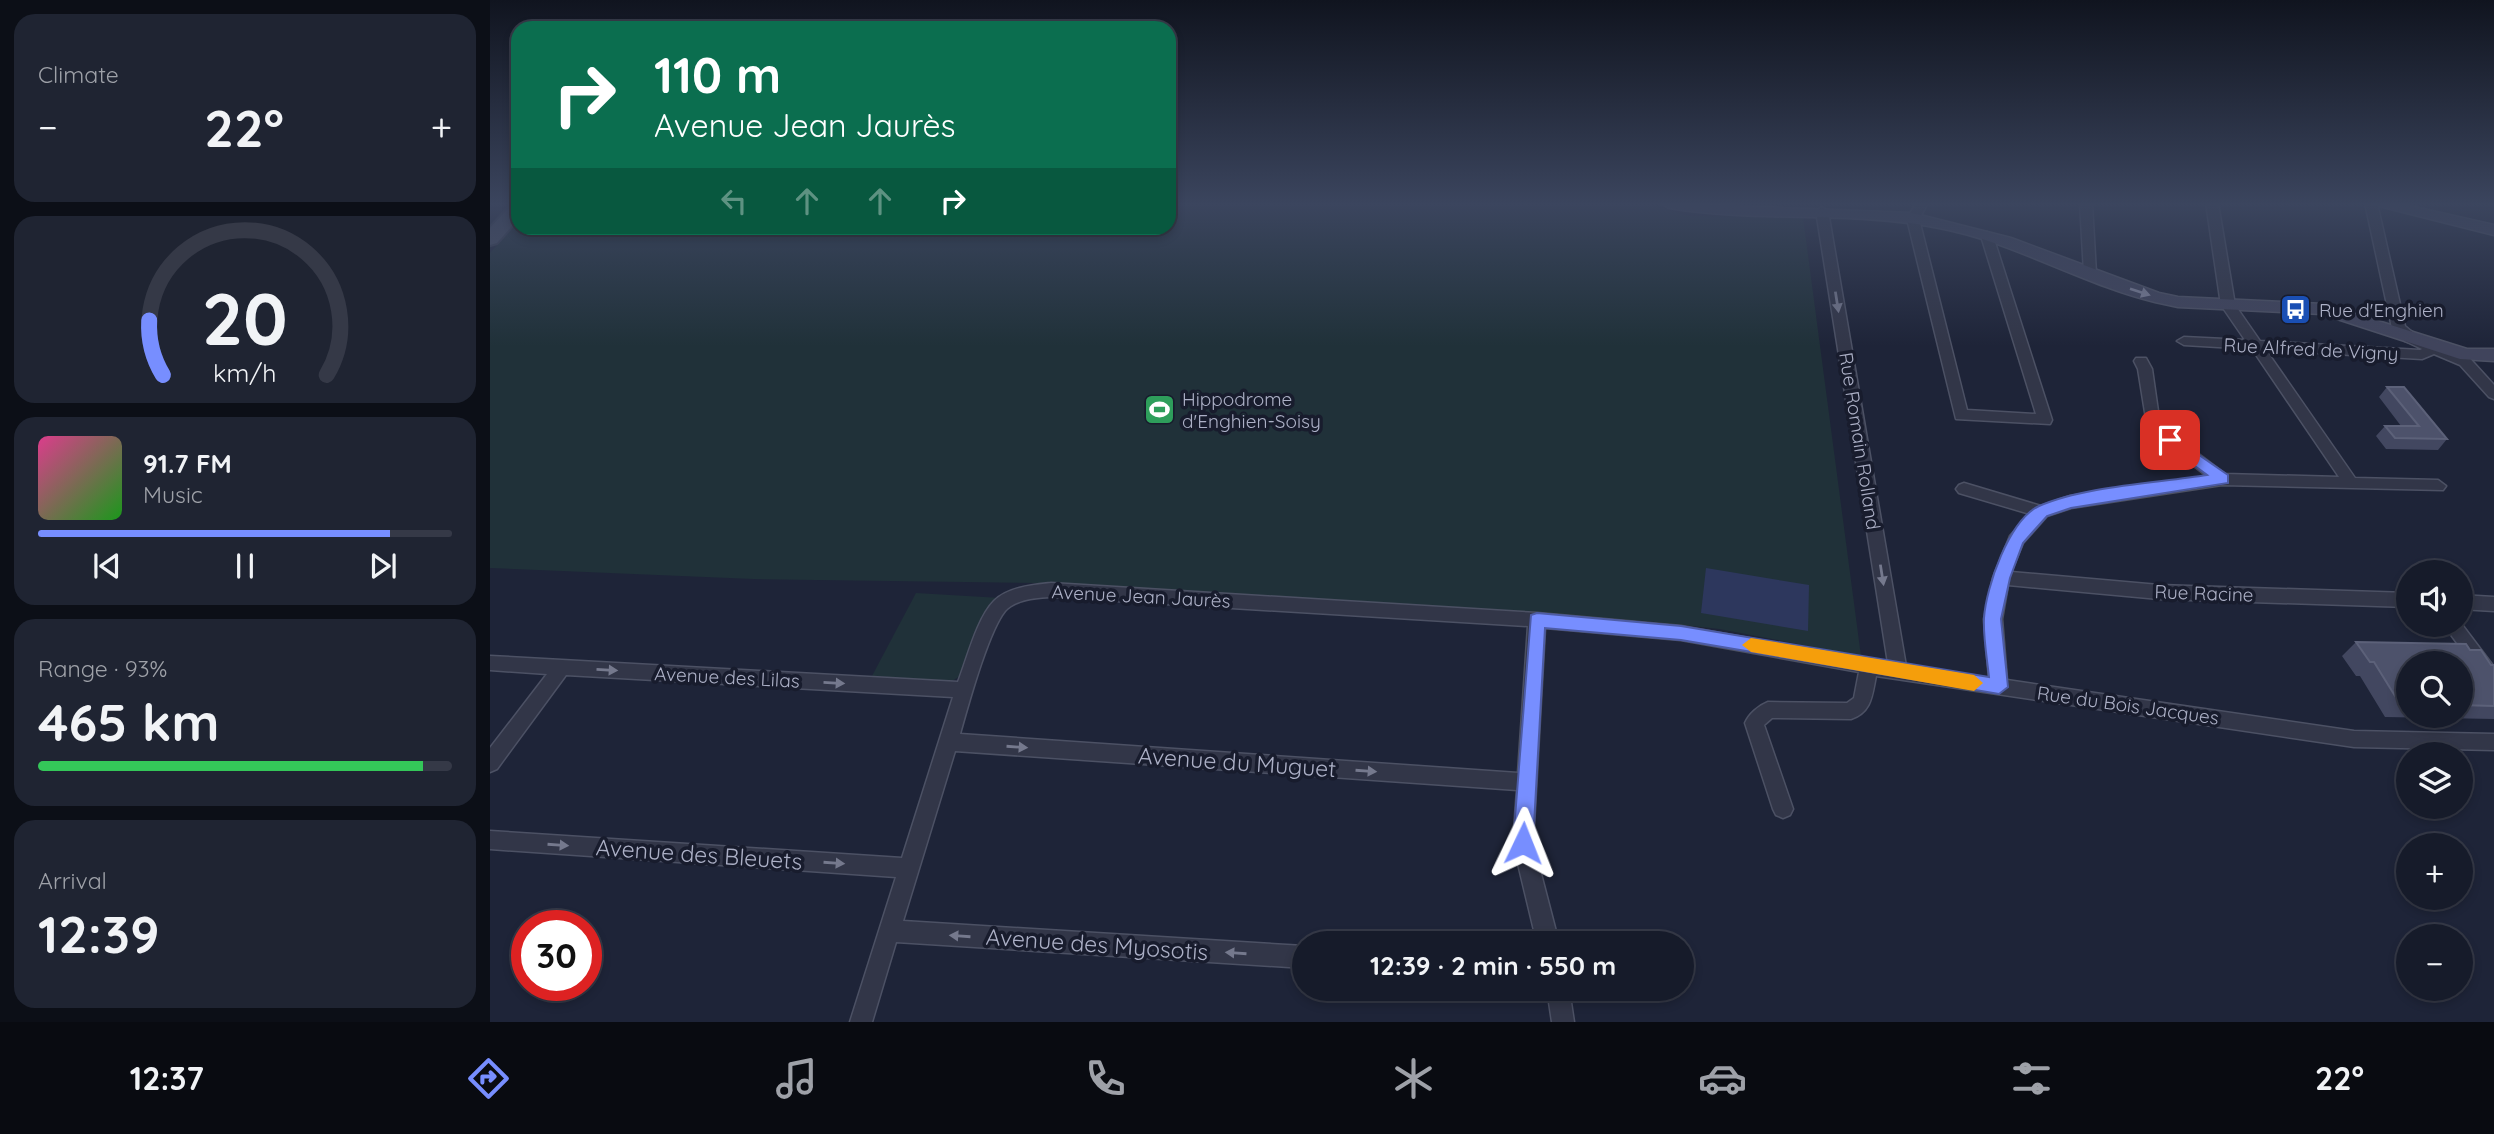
<!DOCTYPE html>
<html lang="en">
<head>
<meta charset="utf-8">
<style>
  body { margin:0; font-family:Quicksand,sans-serif; background:#1f2432; color:#f1f3f6; height:100vh; display:flex; flex-direction:column; font-size:26px; white-space:nowrap }
  * { box-sizing:border-box; margin:0 }
  p { font-size:23px; color:#9ea1a8 }
  .icon { flex:none; width:38px; height:38px; fill:none; stroke:currentColor; stroke-width:2; stroke-linecap:round; stroke-linejoin:round }
  .map { position:relative; flex:1; overflow:hidden }
  .drawer { display:flex; flex-direction:column; gap:14px; padding:14px; background:#0c0f17; width:490px }
  .drawer>* { flex:none }
  .banner { position:absolute; left:21px; top:21px; width:665px; height:214px; border-radius:21px; box-shadow:0 4px 10px #0003,0 0 0 2px #353947; background:#0b6e4f; color:#fff; overflow:hidden }
  .buttons { position:absolute; left:1906px; top:560px; display:grid; gap:14px }
  .buttons a { display:grid; place-items:center; width:77px; height:77px; border-radius:50%; background:#161b2a; box-shadow:0 4px 10px #0003,0 0 0 2px #353947; font-size:35px }
  .speed { position:absolute; left:21px; top:910px; display:flex; gap:14px; font-size:35px; font-weight:700; text-align:center }
  .speed>* { display:grid; place-content:center; width:91px; height:91px; border-radius:50%; background:#161b2a; box-shadow:0 4px 10px #0003,0 0 0 2px #353947; line-height:1 }
  .speed .limit { border:10px solid #d22; background:#fff; color:#111 }
  .pin { position:absolute; display:grid; place-items:center; width:60px; height:60px; color:#fff; margin:-30px; border-radius:14px; box-shadow:0 4px 10px #0006 }
  .me { position:absolute; width:77px; margin:-38px; rotate:2deg; stroke-linejoin:round; filter:drop-shadow(0 0 5px #0008) }
  .turn { display:flex; align-items:center; gap:24px; height:147px; padding:0 28px; font-size:32px }
  .turn .icon { width:91px; height:91px; stroke-width:2.5 }
  .turn b { display:block; font-size:49px; line-height:60px }
  .lanes { display:flex; align-items:center; height:66px; padding:0 28px; background:#0003; justify-content:center; gap:35px; direction:ltr }
  .lanes .off { opacity:.35 }
  .big { font-size:52px; font-weight:800; line-height:1.1 }
  .drawer .card { flex:1; display:flex; flex-direction:column; justify-content:center; gap:10px; min-width:0; padding:0 24px; border-radius:21px; background:#1f2432 }
  .drawer .dial { align-items:center; gap:0 }
  .dial svg { height:182px; overflow:visible; fill:none; stroke:#353947; stroke-width:7; stroke-linecap:round; text-anchor:middle }
  .dial text { fill:#f1f3f6; stroke:none }
  .song { display:flex; align-items:center; gap:21px }
  .cover { width:84px; height:84px; border-radius:10px; background:linear-gradient(135deg,hsl(330 70% 55%),hsl(120 70% 35%)) }
  .played { height:7px; border-radius:4px; background:linear-gradient(90deg,#778eff 85%,#353947 85%) }
  .keys { display:flex; justify-content:space-around; direction:ltr }
  .heat { display:flex; justify-content:space-between; align-items:center; font-size:38px; direction:ltr }
  .charge { height:10px; border-radius:5px; background:linear-gradient(90deg,#34c759 93%,#353947 0) }
  .trip { position:absolute; left:802px; top:931px; width:402px; height:70px; border-radius:35px; background:#161b2a; box-shadow:0 4px 10px #0003,0 0 0 2px #353947; font-weight:800; line-height:70px; text-align:center }
  .dock { display:flex; height:112px; justify-content:space-around; align-items:center; background:#090b11; color:#9ea1a8 }
  .dock .icon { width:49px; height:49px }
  .dock .selected { color:#778eff }
  .dock b { font-size:32px; color:#f1f3f6 }
  main { display:flex; flex:1; min-height:0 }
  .map>svg:first-child { display:block }
  .green { fill:#203139 }
  .water { fill:#2d375d }
  .lines { fill:none; stroke-linecap:round; stroke-linejoin:round }
  .street-casing { stroke:#4c5164; stroke-width:3 }
  .secondary-casing { stroke:#4c5164; stroke-width:3 }
  .primary-casing { stroke:#3b4052; stroke-width:4 }
  .street { fill:#323648; fill-rule:evenodd }
  .secondary { fill:#40445c; fill-rule:evenodd }
  .primary { fill:#4f5569; fill-rule:evenodd }
  .wall { fill:#424760; fill-rule:evenodd }
  .building { fill:#4d526b; stroke:#5c6179; stroke-width:2 }
  .oneway { fill:#81859c }
  .oneway2 { fill:#75798d }
  .route { fill:#778eff; stroke:#4d5ca6; stroke-width:2 }
  .slow { fill:#f59e0b }
  .labels { text-anchor:middle; dominant-baseline:central; stroke-width:7; stroke-linejoin:round; paint-order:stroke }
  .poi-label { font-size:19px; fill:#acb0c6; stroke:#181c2d; text-anchor:start }
  .street-label { font-size:19px; fill:#acb0c6; stroke:#181c2d }
  .near-street-label { font-size:23px; fill:#acb0c6; stroke:#181c2d }
</style>
</head>
<body>
<main>
<section class="drawer">
<div class="card"><p>Climate</p>
<div class="heat"><a>−</a><b class="big">22°</b><a>+</a></div>
</div>
<div class="card dial"><svg viewBox="0 0 100 80">
<path d="M14 69A42 42 0 1 1 86 69"/>
<path d="M14 69A42 42 0 0 1 8 45" stroke="#778eff"/>
<text x="50" y="56" font-size="32" font-weight="700">20</text>
<text x="50" y="72" font-size="11">km/h</text>
</svg></div>
<div class="card">
<div class="song"><i class="cover"></i><div><b>91.7 FM</b><p>Music</p></div></div>
<div class="played"></div>
<div class="keys"><svg class="icon" aria-label="previous" viewBox="0 0 24 24"><path d="M18 5L8 12l10 7zM5 5v14"/></svg><svg class="icon" aria-label="pause" viewBox="0 0 24 24"><path d="M8 5v14M16 5v14"/></svg><svg class="icon" aria-label="next" viewBox="0 0 24 24"><path d="M6 5l10 7-10 7zM19 5v14"/></svg></div>
</div>
<div class="card"><p>Range · 93%</p><b class="big">465 km</b><div class="charge"></div></div>
<div class="card"><p>Arrival</p><b class="big">12:39</b></div>
</section>
<div class="map">
<svg width="2004" height="1022" viewBox="0 0 2004 1022">
  <rect width="100%" height="100%" fill="#1e2438"/>
  <!-- green -->
  <g class="green">
    <path d="M679,203h475l45,13 114,1 58,439 -142,-27 -73,-8 -611,-38 -282,-4 -263,-11v-315l28,-32v7h651z"/>
    <path d="M426,593l85,5 -17,16 -22,61 -10,6 -80,-5z"/>
  </g>
  <!-- water -->
  <path class="water" d="M1216,568l103,17 -1,46 -107,-18z"/>
  <g class="lines">
    <defs>
      <g id="street">
        <path d="M1426,203h12l-9,16 48,191 69,4 -55,-178 6,-4 6,4 59,184 -2,4 -94,-5 -49,-200z"/>
        <path d="M1590,203h12l4,70 -6,4 -6,-4z"/>
        <path d="M1716,203h12l17,102 25,36 160,9 2,-1 -17,-8 -13,-13 -27,-125h12l28,123c12,11 22,14 37,17l1,4 11,5h10l30,33v14l-5,-2 -29,-32 -26,-11 -12,5 -156,-9 89,128 83,2 8,6 -3,4 -221,-5 -151,23 -24,8 -24,27 -12,29 148,13 249,8v14l-249,-8 -151,-14 -6,34 5,61 347,51 140,3v16l-140,-3 -478,-71c-4,19 -4,36 -25,43l-79,-1 -8,7 29,84 -3,6 -7,3 -7,-3 -3,-6 -28,-86c4,-9 13,-17 23,-21l79,1 7,-5 5,-26 -178,-32 -136,-12 -12,215 26,100h-22l-24,-100 4,-53 -562,-39 -52,170 401,25v22l-408,-26 -24,80h-22l46,-145 -406,-28v-18l412,27 51,-161 -387,-22 -69,94 -7,3v-24l57,-74 -57,-4v-14l468,26c9,-23 19,-64 36,-81 14,-14 39,-16 57,-18l486,30 144,13 207,37 -72,-452 6,-4 6,4 78,455 83,12 -5,-59 9,-41 17,-42 20,-22 -71,-21 -3,-4 3,-4 5,-2 77,23 29,-10 137,-20 -59,-45 -10,-62 -4,-8 2,-3h10l6,11 8,56 65,49 114,3 -87,-128 -68,-4 -7,-4 7,-4 61,3 -24,-35zM561,597l477,29 -10,147 -558,-39c8,-28 28,-102 45,-123 11,-12 31,-13 46,-14z"/>
        <path d="M1970,595l34,2v14l-34,-2z"/>
        <path d="M1970,622l34,45v22l-6,-3 -44,-61h16z"/>
        <path d="M1057,989h22l5,33h-22z"/>
      </g>
      <g id="secondary">
        <path d="M1171,203l251,10 99,25 148,55 19,4 146,7 143,45h27v12l-34,-2 -138,-45 -144,-7 -23,-5c-74,-18 -141,-60 -216,-74 -89,-18 -180,-5 -270,-20z"/>
        <path d="M1877,203h30l97,22v10z"/>
      </g>
      <path id="primary" d="M28,203v16l-21,24 -7,2v-17l22,-24z"/>
    </defs>
    <!-- street casing -->
    <use href="#street" class="street-casing"/>
    <!-- secondary casing -->
    <use href="#secondary" class="secondary-casing"/>
    <!-- primary casing -->
    <use href="#primary" class="primary-casing"/>
    <!-- street -->
    <use href="#street" class="street"/>
    <!-- secondary -->
    <use href="#secondary" class="secondary"/>
    <!-- primary -->
    <use href="#primary" class="primary"/>
  </g>
  <!-- wall -->
  <g class="wall">
    <path d="M1897,387l60,52 -9,11 -52,-1 -10,-13 9,-10h16l-22,-29z"/>
    <path d="M1866,642l114,8 21,15h3v54l-109,-2 -25,-41h-4l-14,-20zM1918,663h52v53h-52z"/>
  </g>
  <!-- building -->
  <g class="building">
    <path d="M1897,387h17l43,52 -52,-1 -10,-12h34z"/>
    <path d="M1866,642l110,2 4,6h11l10,15h3v41l-34,-1v-42h-52v41h-8l-26,-42h-4z"/>
  </g>
  <!-- one-way arrows -->
  <defs><path id="oneway-solid" d="M-6-.8H1V-3.2L6.5 0L1 3.2V.8H-6Z" transform="scale(1.75)"/></defs>
  <use class="oneway" href="#oneway-solid" transform="translate(1650 292) rotate(18)"/>
  <g class="oneway2">
    <use href="#oneway-solid" transform="translate(1347 302) rotate(81)"/>
    <use href="#oneway-solid" transform="translate(1392 575) rotate(81)"/>
    <use href="#oneway-solid" transform="translate(117 670) rotate(3)"/>
    <use href="#oneway-solid" transform="translate(344 683) rotate(3)"/>
    <use href="#oneway-solid" transform="translate(527 747) rotate(4)"/>
    <use href="#oneway-solid" transform="translate(876 771) rotate(4)"/>
    <use href="#oneway-solid" transform="translate(68 845) rotate(4)"/>
    <use href="#oneway-solid" transform="translate(344 863) rotate(4)"/>
    <use href="#oneway-solid" transform="translate(470 936) rotate(-176)"/>
    <use href="#oneway-solid" transform="translate(746 953) rotate(-176)"/>
  </g>
  <!-- sky -->
  <linearGradient id="sky" x2="0" y2="1"><stop stop-color="#10141f"/><stop offset="0.59" stop-color="#3b455e"/><stop offset="1" stop-color="#3b455e" stop-opacity="0"/></linearGradient>
  <rect width="2004" height="346" fill="url(#sky)"/>
  <!-- route -->
  <path class="route" d="M1680,435l58,40v8l-157,25 -24,8 -24,27 -13,35 -9,41 7,68 -9,7 -318,-54 -136,-12 -12,215 -3,7 -7,3 -7,-3 -3,-7 18,-228 6,-2 144,13 308,51c-2,-19 -6,-40 -5,-59 2,-31 25,-98 55,-112 45,-20 118,-23 168,-31l-42,-31v-8z"/>
  <!-- slow -->
  <path class="slow" d="M1261,638l223,37 9,8 -9,8 -223,-39 -9,-7z"/>
  <!-- icons -->
  <defs>
    <symbol id="bus-square" viewBox="-11 -11 22 22"><rect x="-9" y="-9" width="18" height="18" rx="4" fill="#1a4fb4" stroke="#181c2d"/><path d="M-5-6H5V4H4V6H2V4H-2V6H-4V4H-5ZM-3.5-4V0h7V-4ZM-3.5 1.2v1.5H-2V1.2ZM2 1.2v1.5H3.5V1.2Z" fill="#fff"/></symbol>
    <symbol id="stadium-square" viewBox="-11 -11 22 22"><rect x="-9" y="-9" width="18" height="18" rx="4" fill="#2e9e5b" stroke="#181c2d"/><path d="M0-5a6.5 5 0 1 0 0 10a6.5 5 0 1 0 0-10ZM-3.5-1.8h7v3.6h-7Z" fill="#fff"/></symbol>
  </defs>
  <g fill-rule="evenodd">
    <use href="#bus-square" x="1788" y="292" width="35" height="35"/>
    <use href="#stadium-square" x="652" y="392" width="35" height="35"/>
  </g>
  <g class="labels">
    <!-- poi labels -->
    <g class="poi-label">
      <text x="1829" y="310">Rue d'Enghien</text>
      <text x="692" y="399">Hippodrome<tspan x="692" dy="22">d'Enghien-Soisy</tspan></text>
    </g>
    <!-- street labels -->
    <g class="street-label">
      <text transform="translate(1821 349) rotate(3)">Rue Alfred de Vigny</text>
      <text transform="translate(1370 441) rotate(81)">Rue Romain Rolland</text>
      <text transform="translate(1714 593) rotate(2)">Rue Racine</text>
      <text transform="translate(651 596) rotate(3)">Avenue Jean Jaurès</text>
      <text transform="translate(237 677) rotate(3)">Avenue des Lilas</text>
      <text transform="translate(1638 705) rotate(8)">Rue du Bois Jacques</text>
    </g>
    <!-- near-street labels -->
    <g class="near-street-label">
      <text transform="translate(747 762) rotate(4)">Avenue du Muguet</text>
      <text transform="translate(209 854) rotate(4)">Avenue des Bleuets</text>
      <text transform="translate(607 944) rotate(4)">Avenue des Myosotis</text>
    </g>
  </g>
</svg>
<div class="buttons">
<a><svg class="icon" aria-label="sound" viewBox="0 0 24 24"><path d="M4 9h4l5-4v14l-5-4H4zM17 9q2 3 0 6"/></svg></a>
<a><svg class="icon" aria-label="search" viewBox="0 0 24 24"><circle cx="10" cy="10" r="6"/><path d="M15 15l6 6"/></svg></a>
<a><svg class="icon" aria-label="layers" viewBox="0 0 24 24"><path d="M12 4l9 5-9 5-9-5zM3 14l9 5 9-5"/></svg></a>
<a>+</a>
<a>−</a>
</div>
<div class="speed"><div class="limit">30</div></div>
<div class="pin" style="left:1680px;top:440px;background:#d93025"><svg class="icon" aria-label="arrive" viewBox="0 0 24 24"><path d="M6 21V4h12l-3 4 3 4H6"/></svg></div>
<svg class="me" style="left:1033px;top:843px" viewBox="-20 -20 40 40"><path d="M0-17L14 15 0 8-14 15z" fill="#778eff" stroke="#fff" stroke-width="4"/></svg>
<div class="trip">12:39 · 2 min · 550 m</div>
<div class="banner">
<div class="turn"><svg class="icon" aria-label="right" viewBox="0 0 24 24"><path d="M7 20v-9h11M14 6l5 5-5 5"/></svg><div><b>110 m</b>Avenue Jean Jaurès</div></div>
<div class="lanes"><svg class="icon off" aria-label="left" viewBox="0 0 24 24"><path d="M17 20v-9H6M10 6l-5 5 5 5"/></svg><svg class="icon off" aria-label="ahead" viewBox="0 0 24 24"><path d="M12 20V5M6 11l6-6 6 6"/></svg><svg class="icon off" aria-label="ahead" viewBox="0 0 24 24"><path d="M12 20V5M6 11l6-6 6 6"/></svg><svg class="icon" aria-label="right" viewBox="0 0 24 24"><path d="M7 20v-9h11M14 6l5 5-5 5"/></svg></div>
</div>
</div>
</main>
<nav class="dock">
<b>12:37</b>
<svg class="icon selected" aria-label="directions" viewBox="0 0 24 24"><path d="M12 3l9 9-9 9-9-9zM9 14v-3h6M13 9l2 2-2 2"/></svg>
<svg class="icon" aria-label="music" viewBox="0 0 24 24"><path d="M9 18V5l10-2v13"/><circle cx="6" cy="18" r="3"/><circle cx="16" cy="16" r="3"/></svg>
<svg class="icon" aria-label="phone" viewBox="0 0 24 24"><path d="M5 4h4l2 5-3 2q2 4 5 5l2-3 5 2v4C11 20 4 13 5 4z"/></svg>
<svg class="icon" aria-label="climate" viewBox="0 0 24 24"><path d="M12 3v18M4 7l16 10M4 17L20 7"/></svg>
<svg class="icon" aria-label="car" viewBox="0 0 24 24"><path d="M5 17H2v-5l4-1 3-4h7l3 4 3 1v5h-3M9 17h6M6 11h13"/><circle cx="7" cy="17" r="2"/><circle cx="17" cy="17" r="2"/></svg>
<svg class="icon" aria-label="filters" viewBox="0 0 24 24"><path d="M4 7h16M4 17h16"/><circle cx="9" cy="7" r="2"/><circle cx="15" cy="17" r="2"/></svg>
<b>22°</b>
</nav>
</body>
</html>
